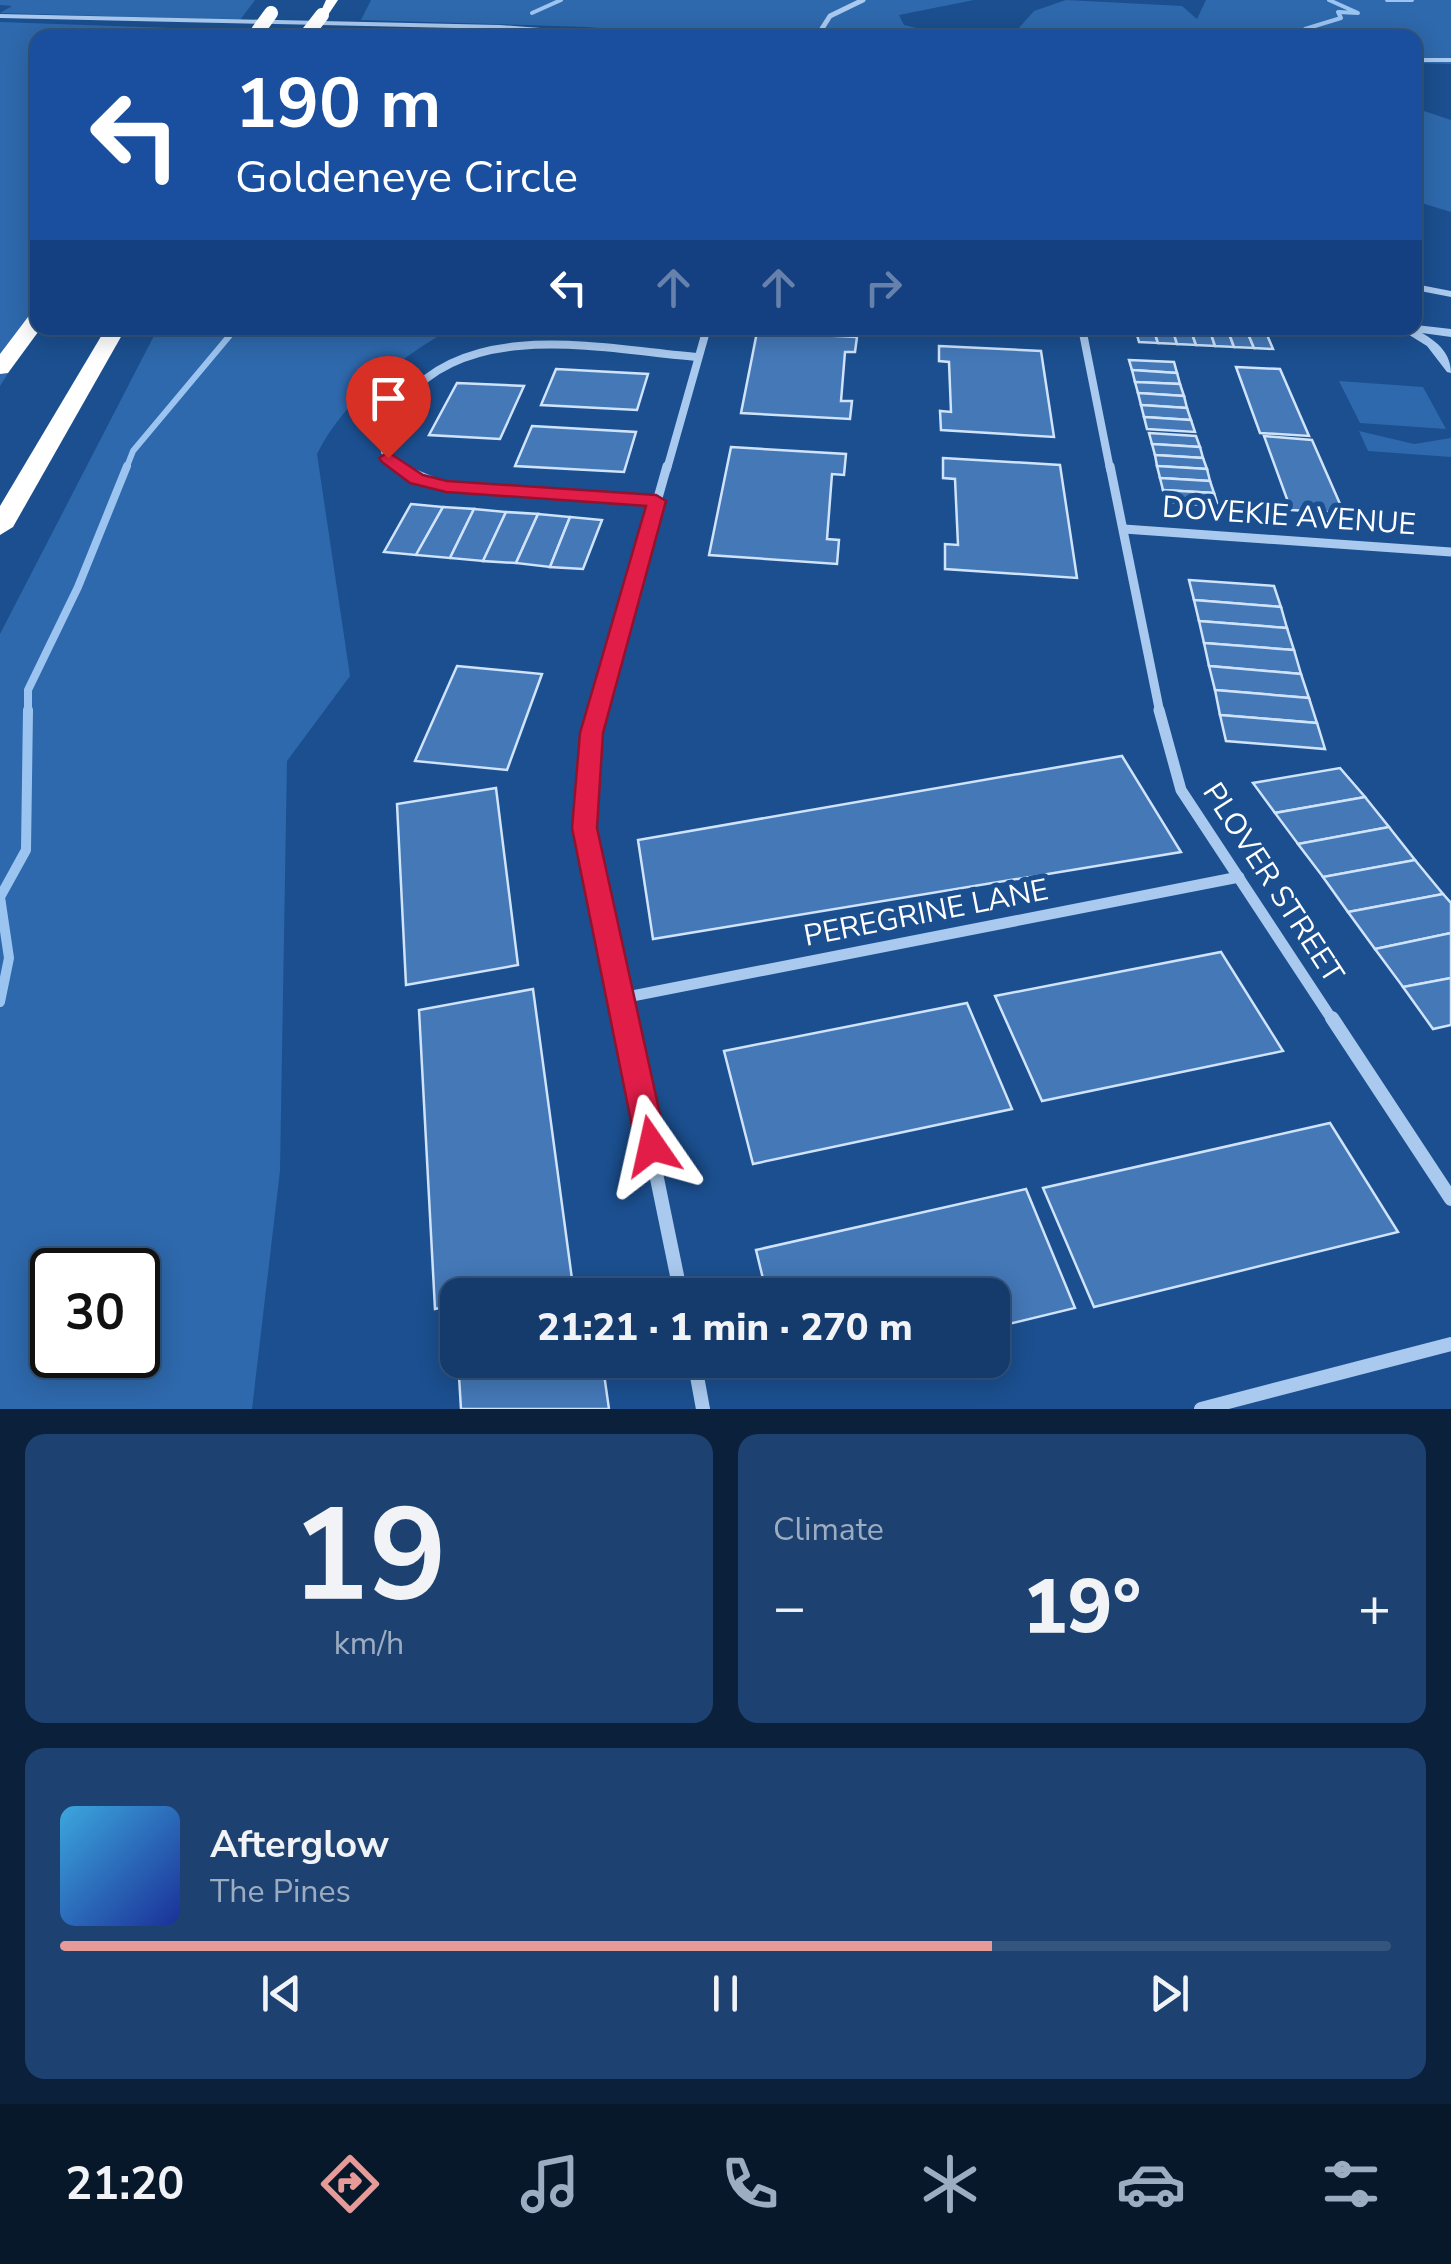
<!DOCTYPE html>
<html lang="en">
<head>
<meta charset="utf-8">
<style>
  body { margin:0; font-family:"Nunito Sans",sans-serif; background:#1d4271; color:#f1f3f6; height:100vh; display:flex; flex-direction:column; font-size:38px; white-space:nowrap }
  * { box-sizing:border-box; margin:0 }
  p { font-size:32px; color:#9dadc1 }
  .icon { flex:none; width:55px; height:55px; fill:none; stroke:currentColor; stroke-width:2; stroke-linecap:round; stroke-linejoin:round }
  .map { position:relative; height:1409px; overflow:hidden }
  .details { display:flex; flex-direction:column; gap:25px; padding:25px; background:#0b203b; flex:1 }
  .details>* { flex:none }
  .guide { position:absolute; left:30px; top:30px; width:1392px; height:305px; border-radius:20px; box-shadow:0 5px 25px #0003,0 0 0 2px #33557e; background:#1a4fa0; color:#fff; overflow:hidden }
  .speed { position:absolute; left:30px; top:1248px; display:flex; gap:20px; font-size:50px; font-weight:700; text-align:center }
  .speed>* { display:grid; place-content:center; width:130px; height:130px; border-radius:50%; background:#143b6b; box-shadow:0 5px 25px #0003,0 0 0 2px #33557e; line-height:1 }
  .speed .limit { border:5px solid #111; border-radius:15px; background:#fff; color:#111 }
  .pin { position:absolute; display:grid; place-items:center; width:85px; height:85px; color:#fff; margin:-102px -42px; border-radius:50% 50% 50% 0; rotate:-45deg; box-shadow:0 0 10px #0007 }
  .pin .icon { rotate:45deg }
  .me { position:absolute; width:110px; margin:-55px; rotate:349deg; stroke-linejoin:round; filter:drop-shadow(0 0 8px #0008) }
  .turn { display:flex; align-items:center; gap:35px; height:210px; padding:0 40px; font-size:45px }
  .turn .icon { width:130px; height:130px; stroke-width:2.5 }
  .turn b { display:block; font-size:70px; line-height:85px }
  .lanes { display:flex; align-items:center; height:95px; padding:0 40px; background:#0003; justify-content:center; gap:50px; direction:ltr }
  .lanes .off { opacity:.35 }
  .big { font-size:75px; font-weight:800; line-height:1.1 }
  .details .tile { flex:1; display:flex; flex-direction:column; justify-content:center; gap:15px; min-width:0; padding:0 35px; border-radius:20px; background:#1d4271 }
  .details .dial { align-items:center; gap:0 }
  .dial b { font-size:130px; line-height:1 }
  .song { display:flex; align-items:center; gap:30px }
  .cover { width:120px; height:120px; border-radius:15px; background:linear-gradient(135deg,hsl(200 70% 55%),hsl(230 70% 35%)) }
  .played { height:10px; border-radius:5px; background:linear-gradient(90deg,#e69b98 70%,#33557e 70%) }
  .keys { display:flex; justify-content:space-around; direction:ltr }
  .heat { display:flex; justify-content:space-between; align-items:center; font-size:55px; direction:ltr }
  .details .tiles { flex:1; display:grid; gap:25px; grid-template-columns:1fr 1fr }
  .tile:last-child { grid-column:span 2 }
  .trip { position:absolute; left:440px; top:1278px; width:570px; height:100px; border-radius:20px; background:#143b6b; box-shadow:0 5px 25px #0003,0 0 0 2px #33557e; font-weight:800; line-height:100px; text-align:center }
  .tabs { display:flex; height:160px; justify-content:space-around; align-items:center; background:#08182b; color:#9dadc1 }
  .tabs .icon { width:70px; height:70px }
  .tabs .active { color:#e69b98 }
  .tabs b { font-size:45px; color:#f1f3f6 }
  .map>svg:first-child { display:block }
  .green { fill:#2e69ad; fill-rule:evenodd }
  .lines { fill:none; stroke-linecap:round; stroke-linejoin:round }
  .stream-far3 { stroke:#9cc4f0; stroke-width:4 }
  .stream-far2 { stroke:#9cc4f0; stroke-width:6 }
  .stream-far1 { stroke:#9cc4f0; stroke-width:8 }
  .stream { stroke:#9cc4f0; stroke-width:10 }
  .building { fill:#4478b7; stroke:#cfe3fa; stroke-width:2.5 }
  .minor-far4 { stroke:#a9c9ee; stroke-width:5 }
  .minor-far3 { stroke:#a9c9ee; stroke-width:8 }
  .minor-far2 { stroke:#a9c9ee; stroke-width:9 }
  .minor-far1 { stroke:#a9c9ee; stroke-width:11 }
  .minor { stroke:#a9c9ee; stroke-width:14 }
  .tertiary { fill:#a9c9ee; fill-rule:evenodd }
  .motorway { fill:#fff; fill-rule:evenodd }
  .motorway-bridge { stroke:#fff; stroke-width:14 }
  .route { fill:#e11d48; stroke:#92132f; stroke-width:2.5 }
  .labels { text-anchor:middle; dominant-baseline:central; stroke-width:10; stroke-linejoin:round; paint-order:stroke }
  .street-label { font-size:30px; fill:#fff; stroke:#1b4f8f }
</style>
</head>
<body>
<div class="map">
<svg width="1451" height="1409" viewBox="0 0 1451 1409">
  <rect width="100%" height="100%" fill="#1b4f8f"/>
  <!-- green -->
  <g class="green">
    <path d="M0,0h255l-15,20 -240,-7 12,-7 -12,-1z"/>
    <path d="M371,0h603l-75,15 5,10 54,13h-244l-127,-11 -226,-7z"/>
    <path d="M1066,0l116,6 15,13 9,-19h245v64l-36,-1v-25h-405l24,-27z"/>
    <path d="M0,22l228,8 -5,8h-185l-1,289 -37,59z"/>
    <path d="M399,30l188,7h-257l3,-4z"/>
    <path d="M1415,108l36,12v92l-36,-11z"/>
    <path d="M158,328h294c-53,31 -107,70 -135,126l33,222 -63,85 -7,410 -28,238h-252v-775zM52,1270h86v85h-86z"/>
    <path d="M1339,381l84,6 23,42 -86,-6z"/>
    <path d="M1359,431l55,13 37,-6v19l-83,-6z"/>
  </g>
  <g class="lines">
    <!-- stream-far3 -->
    <g class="stream-far3">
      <path d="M1387,0h25"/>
      <path d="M532,13l29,-13"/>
      <path d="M1325,38l-20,-9 36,-11 -3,-6 20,1 -29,-13"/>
    </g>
    <!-- stream-far2 -->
    <path class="stream-far2" d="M126,469l7,-18 103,-123"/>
    <!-- stream-far1 -->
    <path class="stream-far1" d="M28,713v-23l50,-103 49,-121"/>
    <!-- stream -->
    <path class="stream" d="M0,1002l9,-44 -9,-61 26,-47 2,-140"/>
  </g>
  <!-- building -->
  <g class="building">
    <path d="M510,328h157l-2,7z"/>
    <path d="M1135,328h18l5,15 -19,-1z"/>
    <path d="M1153,328h19l5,16 -19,-1z"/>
    <path d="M1172,328h18l6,17 -19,-1z"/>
    <path d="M1190,328h19l6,18 -19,-1z"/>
    <path d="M1209,328h18l7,19 -19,-1z"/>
    <path d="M1227,328l19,1 8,19 -20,-1z"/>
    <path d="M1246,329l19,1 8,19 -19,-1z"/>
    <path d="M757,332l100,5 -2,15h-10l-4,49h11l-2,18 -109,-6z"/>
    <path d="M939,346l102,5 13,86 -113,-7 -1,-19 11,1 -2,-50 -10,-1z"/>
    <path d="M1129,360l45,2 3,11 -45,-3z"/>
    <path d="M1236,367l44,2 29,67 -49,-3z"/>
    <path d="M556,369l92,5 -11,36 -96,-5z"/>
    <path d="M1132,370l45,3 3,11 -45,-2z"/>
    <path d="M1135,382l45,2 4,12 -46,-3z"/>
    <path d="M457,383l67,3 -24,53 -71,-4z"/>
    <path d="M1138,393l46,3 3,12 -46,-3z"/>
    <path d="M1141,405l46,3 4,12 -47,-3z"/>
    <path d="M1144,417l47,3 4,12 -48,-3z"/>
    <path d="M532,426l104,6 -12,40 -109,-6z"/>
    <path d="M1149,433l47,3 4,11 -48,-3z"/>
    <path d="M1264,436l48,4 32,73 -53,-3z"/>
    <path d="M1152,444l48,3 3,11 -48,-3z"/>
    <path d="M731,447l115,7 -2,21 -12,-1 -5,65 12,1 -2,24 -128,-9z"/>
    <path d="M1155,455l48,3 4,11 -50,-3z"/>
    <path d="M943,458l117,7 17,113 -132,-9v-25l13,1 -3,-66 -12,-1z"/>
    <path d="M1157,466l50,3 3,12 -50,-3z"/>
    <path d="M1160,478l50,3 4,12 -51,-3z"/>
    <path d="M1163,490l51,3 4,13 -51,-4z"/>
    <path d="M411,504l32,3 -27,48 -32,-3z"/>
    <path d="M443,507l31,2 -24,49 -34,-3z"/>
    <path d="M474,509l32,3 -23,49 -33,-3z"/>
    <path d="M506,512l32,2 -22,49 -33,-2z"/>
    <path d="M538,514l32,3 -20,50 -34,-4z"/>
    <path d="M570,517l32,3 -19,49 -33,-2z"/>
    <path d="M1189,580l85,6 7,21 -87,-7z"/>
    <path d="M1194,600l87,7 6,21 -88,-7z"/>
    <path d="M1199,621l88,7 7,22 -90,-7z"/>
    <path d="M1204,643l90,7 7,24 -92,-8z"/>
    <path d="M457,666l85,8 -35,96 -92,-9z"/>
    <path d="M1209,666l92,8 8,24 -94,-8z"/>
    <path d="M1215,690l94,8 8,25 -97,-8z"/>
    <path d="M1220,715l97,8 8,26 -99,-8z"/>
    <path d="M1122,756l59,96 -528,87 -15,-99z"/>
    <path d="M1340,768l25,29 -90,16 -22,-30z"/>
    <path d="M496,788l22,177 -112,20 -9,-181z"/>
    <path d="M1365,797l24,30 -91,17 -23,-31z"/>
    <path d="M1389,827l26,33 -92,17 -25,-33z"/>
    <path d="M1415,860l28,34 -95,18 -25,-35z"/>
    <path d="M1443,894l8,9v30l-76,16 -27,-37z"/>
    <path d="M1451,933v45l-48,9 -28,-38z"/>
    <path d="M1221,952l62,99 -241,50 -47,-105z"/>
    <path d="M1451,978v47l-18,4 -30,-42z"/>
    <path d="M533,989l39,290 -72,16h-42v9l-23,5 -16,-299z"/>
    <path d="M967,1003l45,106 -259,55 -29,-113z"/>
    <path d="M1330,1123l68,109 -304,75 -51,-119z"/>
    <path d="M1026,1189l49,119 -83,20v-33h-225l-11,-45z"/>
    <path d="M458,1360h144l7,49h-148z"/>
    <path d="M783,1360h80l-75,18z"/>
  </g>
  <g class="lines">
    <!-- minor-far4 -->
    <path class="minor-far4" d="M816,38l14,-22 33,-16"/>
    <!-- minor-far3 -->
    <g class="minor-far3">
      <path d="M1082,328l28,141"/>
      <path d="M399,469l-14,-17c-3,-24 9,-39 23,-56 66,-78 201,-46 290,-39"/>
      <path d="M667,469l40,-141"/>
    </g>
    <!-- minor-far2 -->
    <g class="minor-far2">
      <path d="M396,466l50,21 211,14"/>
      <path d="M1110,466l50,247"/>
      <path d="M1124,529l327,23"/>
      <path d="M597,713l70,-247"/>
    </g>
    <!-- minor-far1 -->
    <g class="minor-far1">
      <path d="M598,710c-30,103 6,210 27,311"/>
      <path d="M1159,710l22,80 152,231"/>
      <path d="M622,998l617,-121"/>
    </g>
    <!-- minor -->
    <g class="minor">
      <path d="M624,1018l57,277"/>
      <path d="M1332,1018l119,181"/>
      <path d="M694,1360l9,49"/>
      <path d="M1201,1409l250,-65"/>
    </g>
    <!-- tertiary -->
    <g class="tertiary">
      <path d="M0,14l500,11 171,13 -171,-9 -500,-11z"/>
      <rect x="1415" y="58" width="36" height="4"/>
      <path d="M1415,284l36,7v6l-36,-7z"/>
      <path d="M1416,325l35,4v8l-29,-4c16,9 29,21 29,40l-4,-1 -20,-26 -29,-18z"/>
    </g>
    <!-- motorway -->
    <g class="motorway">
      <path d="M326,0h12l-12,18h-8z"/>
      <path d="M38,311l3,17 -33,45 -8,1v-20l31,-41z"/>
      <path d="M106,328h20l-113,199 -13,8v-29z"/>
    </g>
    <!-- motorway-bridge -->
    <g class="motorway-bridge">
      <path d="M258,31l13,-18"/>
      <path d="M308,33l14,-18"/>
    </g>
  </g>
  <!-- route -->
  <path class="route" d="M388,452l35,23 24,6 209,14 10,6 -63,232 -6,95 70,318 -4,11 -11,4 -12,-4 -4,-11 -64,-318 8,-95 66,-227 -200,-14 -36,-9 -28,-21 -3,-4z"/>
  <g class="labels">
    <!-- street labels -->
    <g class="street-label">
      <text transform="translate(1289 516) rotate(4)">DOVEKIE AVENUE</text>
      <text transform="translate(1273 883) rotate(57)">PLOVER STREET</text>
      <text transform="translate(926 913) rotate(-11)">PEREGRINE LANE</text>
    </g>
  </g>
</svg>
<div class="speed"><div class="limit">30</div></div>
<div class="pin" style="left:388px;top:458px;background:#d93025"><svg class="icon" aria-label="arrive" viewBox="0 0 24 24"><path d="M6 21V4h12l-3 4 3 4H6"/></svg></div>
<svg class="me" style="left:652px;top:1146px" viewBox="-20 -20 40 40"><path d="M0-17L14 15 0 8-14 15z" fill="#e11d48" stroke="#fff" stroke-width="4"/></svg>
<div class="trip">21:21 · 1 min · 270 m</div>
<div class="guide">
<div class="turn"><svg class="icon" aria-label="left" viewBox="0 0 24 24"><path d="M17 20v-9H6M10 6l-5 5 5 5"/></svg><div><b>190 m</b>Goldeneye Circle</div></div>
<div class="lanes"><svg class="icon" aria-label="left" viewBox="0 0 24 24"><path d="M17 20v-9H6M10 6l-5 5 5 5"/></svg><svg class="icon off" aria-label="ahead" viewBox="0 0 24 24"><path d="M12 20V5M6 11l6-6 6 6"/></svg><svg class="icon off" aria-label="ahead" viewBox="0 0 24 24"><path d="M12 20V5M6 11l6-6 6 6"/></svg><svg class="icon off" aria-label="right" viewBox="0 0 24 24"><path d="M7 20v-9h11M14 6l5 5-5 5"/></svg></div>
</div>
</div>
<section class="details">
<div class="tiles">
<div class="tile dial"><b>19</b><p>km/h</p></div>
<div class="tile"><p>Climate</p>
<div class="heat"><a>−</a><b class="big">19°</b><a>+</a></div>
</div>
<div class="tile">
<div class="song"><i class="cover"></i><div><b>Afterglow</b><p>The Pines</p></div></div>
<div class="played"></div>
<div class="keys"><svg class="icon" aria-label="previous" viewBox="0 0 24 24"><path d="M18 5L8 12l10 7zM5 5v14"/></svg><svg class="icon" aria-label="pause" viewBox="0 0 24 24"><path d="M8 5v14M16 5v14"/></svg><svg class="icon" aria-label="next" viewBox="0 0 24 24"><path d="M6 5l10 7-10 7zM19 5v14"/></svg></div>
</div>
</div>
</section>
<nav class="tabs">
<b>21:20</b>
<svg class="icon active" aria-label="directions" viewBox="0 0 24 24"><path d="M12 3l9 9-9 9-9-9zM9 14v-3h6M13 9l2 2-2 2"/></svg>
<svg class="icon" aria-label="music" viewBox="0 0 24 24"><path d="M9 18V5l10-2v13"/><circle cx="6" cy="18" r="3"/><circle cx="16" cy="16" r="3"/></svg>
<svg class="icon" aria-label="phone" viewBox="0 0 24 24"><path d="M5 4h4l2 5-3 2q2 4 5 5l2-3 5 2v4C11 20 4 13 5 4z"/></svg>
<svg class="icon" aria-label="climate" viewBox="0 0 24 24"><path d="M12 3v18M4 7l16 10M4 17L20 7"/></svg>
<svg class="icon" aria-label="car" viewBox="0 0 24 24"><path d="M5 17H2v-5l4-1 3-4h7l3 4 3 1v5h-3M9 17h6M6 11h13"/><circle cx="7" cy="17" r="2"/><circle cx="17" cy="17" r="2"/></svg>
<svg class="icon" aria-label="filters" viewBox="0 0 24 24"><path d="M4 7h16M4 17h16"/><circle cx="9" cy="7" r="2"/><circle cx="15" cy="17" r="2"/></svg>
</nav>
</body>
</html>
